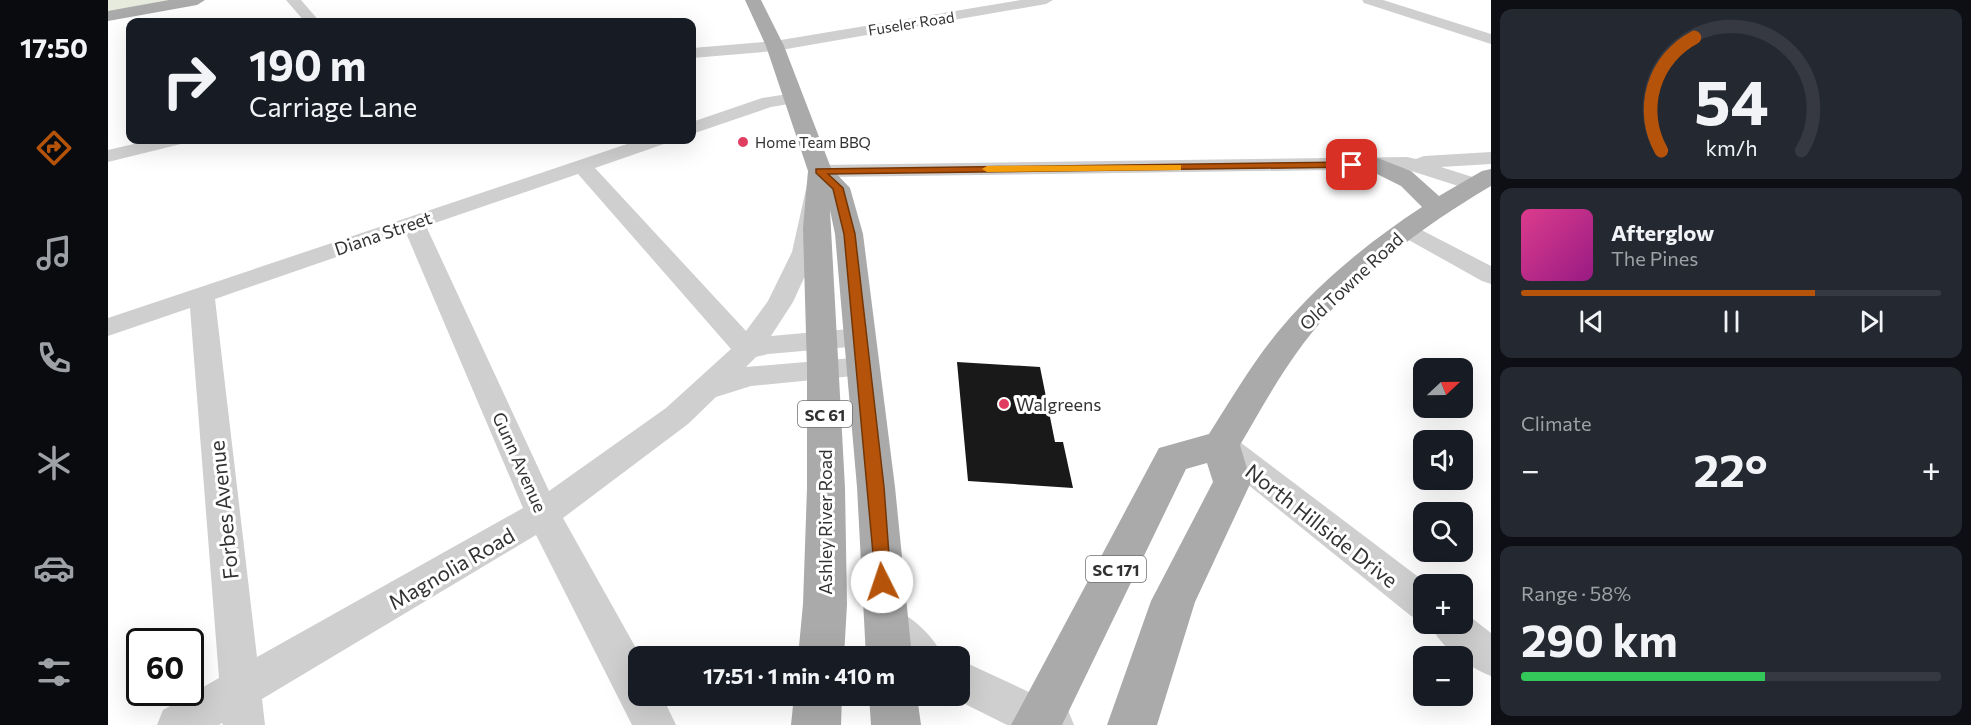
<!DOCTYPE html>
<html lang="en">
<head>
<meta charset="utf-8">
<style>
  body { margin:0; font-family:Commissioner,sans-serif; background:#242831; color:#f1f3f6; height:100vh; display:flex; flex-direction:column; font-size:22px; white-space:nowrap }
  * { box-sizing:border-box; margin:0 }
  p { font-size:20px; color:#9ea1a6 }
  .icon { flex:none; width:33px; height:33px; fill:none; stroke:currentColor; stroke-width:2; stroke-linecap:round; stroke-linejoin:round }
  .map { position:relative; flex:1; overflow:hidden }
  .side { display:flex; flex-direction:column; gap:9px; padding:9px; background:#0d0f14; width:480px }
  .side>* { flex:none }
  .top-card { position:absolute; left:18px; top:18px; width:570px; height:126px; border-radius:12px; box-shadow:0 6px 24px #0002; background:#171b24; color:#f1f3f6; overflow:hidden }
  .needle { width:39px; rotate:68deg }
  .fabs { position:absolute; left:1305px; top:358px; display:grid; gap:12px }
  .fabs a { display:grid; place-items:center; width:60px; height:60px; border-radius:12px; background:#171b24; box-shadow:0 6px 24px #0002; font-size:30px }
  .speed { position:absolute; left:18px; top:628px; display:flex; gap:12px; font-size:30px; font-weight:700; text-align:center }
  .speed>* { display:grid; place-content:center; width:78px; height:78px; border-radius:50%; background:#171b24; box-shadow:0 6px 24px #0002; line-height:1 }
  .speed .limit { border:3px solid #111; border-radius:9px; background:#fff; color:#111 }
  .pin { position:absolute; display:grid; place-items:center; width:51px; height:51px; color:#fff; margin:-26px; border-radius:12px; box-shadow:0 3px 9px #0006 }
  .me { position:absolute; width:66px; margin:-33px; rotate:356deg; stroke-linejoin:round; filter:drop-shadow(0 0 4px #0008) }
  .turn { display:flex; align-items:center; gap:21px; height:126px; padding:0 24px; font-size:27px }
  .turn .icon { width:78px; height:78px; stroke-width:2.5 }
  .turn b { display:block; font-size:42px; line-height:51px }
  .big { font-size:45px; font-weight:700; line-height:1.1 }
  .side .card { flex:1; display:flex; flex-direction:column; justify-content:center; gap:9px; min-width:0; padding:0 21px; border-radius:12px; background:#242831 }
  .side .dial { align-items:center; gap:0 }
  .dial svg { height:156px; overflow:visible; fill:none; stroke:#363941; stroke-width:7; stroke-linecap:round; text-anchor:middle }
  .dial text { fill:#f1f3f6; stroke:none }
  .song { display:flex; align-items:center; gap:18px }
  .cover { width:72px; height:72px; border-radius:9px; background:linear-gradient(135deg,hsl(330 70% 55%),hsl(310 70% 35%)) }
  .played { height:6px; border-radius:3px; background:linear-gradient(90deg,#b45309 70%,#363941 70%) }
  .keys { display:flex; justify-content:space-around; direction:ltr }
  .heat { display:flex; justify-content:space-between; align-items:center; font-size:33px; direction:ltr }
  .charge { height:9px; border-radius:4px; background:linear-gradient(90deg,#34c759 58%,#363941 0) }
  .trip { position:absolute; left:520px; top:646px; width:342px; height:60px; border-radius:12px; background:#171b24; box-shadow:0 6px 24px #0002; font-weight:700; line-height:60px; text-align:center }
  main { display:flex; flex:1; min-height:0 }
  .tabs { display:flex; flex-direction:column; width:108px; justify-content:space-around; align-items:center; background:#090b0e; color:#9ea1a6 }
  .tabs .icon { width:42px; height:42px }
  .tabs .active { color:#b45309 }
  .tabs b { font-size:27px; color:#f1f3f6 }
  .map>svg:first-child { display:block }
  .green { fill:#e7ebde }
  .building { fill:#191919 }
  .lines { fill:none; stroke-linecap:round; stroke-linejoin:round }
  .minor { fill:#cfcfcf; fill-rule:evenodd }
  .major { fill:#aaa; fill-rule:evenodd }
  .route { fill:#b45309; stroke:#753606; stroke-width:1.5 }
  .slow { fill:#f59e0b }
  .poi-dot { fill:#df3e61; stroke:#fff; stroke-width:2 }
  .labels { text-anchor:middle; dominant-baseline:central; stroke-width:6; stroke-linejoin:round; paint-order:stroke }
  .far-street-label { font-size:15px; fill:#323232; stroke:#fff }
  .far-poi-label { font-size:15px; fill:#323232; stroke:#fff; text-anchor:start }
  .shield { fill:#fff; stroke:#707070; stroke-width:1.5 }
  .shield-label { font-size:16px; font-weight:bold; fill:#323232 }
  .street-label { font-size:18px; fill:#323232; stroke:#fff }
  .poi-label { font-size:18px; fill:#323232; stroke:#fff; text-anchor:start }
  .near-street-label { font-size:21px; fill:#323232; stroke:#fff }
</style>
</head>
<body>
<main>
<nav class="tabs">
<b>17:50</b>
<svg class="icon active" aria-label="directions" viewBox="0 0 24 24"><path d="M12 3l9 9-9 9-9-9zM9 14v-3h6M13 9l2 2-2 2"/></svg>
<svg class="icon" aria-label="music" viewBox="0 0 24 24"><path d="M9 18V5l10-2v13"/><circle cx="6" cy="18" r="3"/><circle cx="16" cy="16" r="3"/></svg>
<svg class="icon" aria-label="phone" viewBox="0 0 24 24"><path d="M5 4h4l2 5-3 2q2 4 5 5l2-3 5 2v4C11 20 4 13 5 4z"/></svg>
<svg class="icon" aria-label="climate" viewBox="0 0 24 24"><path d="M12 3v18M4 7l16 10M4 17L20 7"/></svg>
<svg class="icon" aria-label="car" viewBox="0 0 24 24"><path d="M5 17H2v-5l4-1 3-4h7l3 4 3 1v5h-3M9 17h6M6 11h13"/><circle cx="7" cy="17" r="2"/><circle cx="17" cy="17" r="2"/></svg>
<svg class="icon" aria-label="filters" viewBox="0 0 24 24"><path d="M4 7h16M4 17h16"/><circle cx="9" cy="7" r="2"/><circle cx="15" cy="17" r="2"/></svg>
</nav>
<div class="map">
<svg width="1383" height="725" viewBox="0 0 1383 725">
  <rect width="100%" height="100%" fill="#fff"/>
  <!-- green -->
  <path class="green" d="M0,0h89l-89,16z"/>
  <!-- building -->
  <path class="building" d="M849,362l83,5 15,75h8l10,46 -105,-7z"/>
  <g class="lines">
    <!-- minor -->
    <g class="minor">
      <path d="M178,0h15l19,22h-15z"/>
      <path d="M913,0h32l-7,4 -271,47 -83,7v-10l83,-7z"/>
      <path d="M1254,0h21l108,34v10l-127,-41z"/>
      <path d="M687,93l9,5 -3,4 -30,5 -79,27v-12l70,-24z"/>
      <path d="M43,140h33l-3,4 -73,18v-12z"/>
      <path d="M531,140h28l-3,4 -69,24 151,163 22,-30 24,-49 18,-81 3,-4 7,-2 587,-8 9,2 8,-3 67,-4v12l-50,3 41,13 3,5 -3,5 -8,1 -69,-22 -576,8 -13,75 -23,50 -22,34 90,-8 10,3 4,6 -4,6 -10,3 -93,8 -12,3 -10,10 118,-10 10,3 4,7 -4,7 -123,12 -35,11 -28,27 -125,94 78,139 -2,39h23l14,29h-44l-96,-190 -274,164 3,26h-42l-1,-2 -3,2h-62l6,-15 56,-32 -29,-370 -82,28v-18zM470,174l153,175 -65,59 -117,83 -123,-265zM298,233l117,275 -266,149 -42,-358z"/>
      <path d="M1298,222l85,44v18l-9,-3 -84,-47 -4,-5 4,-5z"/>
      <path d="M1113,433l11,3 197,149h-5v36l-13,-5 -201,-162 -5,-9 5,-9z"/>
      <path d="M777,604c23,9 48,30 58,53h-48l-24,-22 -5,-13 5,-13z"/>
      <path d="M1355,611l28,22v43c-22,-8 -52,-30 -61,-52h32z"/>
      <path d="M852,660l108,50 6,15h-67l-58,-29h11z"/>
    </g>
    <!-- major -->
    <g class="major">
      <path d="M61,0h36l-8,5 -89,16v-10z"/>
      <path d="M637,0h16l23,46 47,122 19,20 13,46 32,253 17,170h-46l-9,-170 -22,-253 -5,-24 15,278 2,116 -3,53h-46l5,-53 4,-116v-119l-4,-141 5,-57 -42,-125z"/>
      <path d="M1267,157l36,14 28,25 43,-25 9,-2v17c-70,41 -139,93 -188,158 -24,32 -43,67 -63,101l11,37 -56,120 -38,123h-50l44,-124 62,-119 -6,-19 -21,6 -124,256h-51l148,-277 50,-14c23,-36 45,-74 73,-107 40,-47 88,-86 140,-120l-21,-21 -34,-17 -4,-5 4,-5z"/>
      <path d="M686,696h48l-1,29h-50z"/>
      <path d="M761,696h48l4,29h-50z"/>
    </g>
  </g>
  <!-- route -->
  <path class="route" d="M1244,162l4,3 -1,2 -527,7 15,14 12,46 29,253 7,95 -2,5 -7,3 -6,-3 -32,-353 -11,-45 -17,-16v-4z"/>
  <!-- slow -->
  <path class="slow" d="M1070,165h3v5l-194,2 -5,-3 5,-3z"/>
  <!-- markers -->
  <g class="poi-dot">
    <circle cx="635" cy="142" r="6"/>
    <circle cx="896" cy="404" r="6"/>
  </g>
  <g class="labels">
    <!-- far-street labels -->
    <g class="far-street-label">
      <text transform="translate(803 23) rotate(-9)">Fuseler Road</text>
    </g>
    <!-- far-poi labels -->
    <g class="far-poi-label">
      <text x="647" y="142">Home Team BBQ</text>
    </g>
    <!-- shield labels -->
    <g class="shield">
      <rect x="690" y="401" width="54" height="26" rx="4.5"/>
      <rect x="978" y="556" width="60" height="26" rx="4.5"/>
    </g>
    <g class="shield-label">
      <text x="717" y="414">SC 61</text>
      <text x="1008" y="569">SC 171</text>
    </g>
    <!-- street labels -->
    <g class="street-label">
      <text transform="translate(275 233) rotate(-19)">Diana Street</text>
      <text transform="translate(1243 281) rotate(-43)">Old Towne Road</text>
      <text transform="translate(412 462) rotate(66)">Gunn Avenue</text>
      <text transform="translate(717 522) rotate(-90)">Ashley River Road</text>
    </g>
    <!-- poi labels -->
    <g class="poi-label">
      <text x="908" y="404">Walgreens</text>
    </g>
    <!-- near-street labels -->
    <g class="near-street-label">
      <text transform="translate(115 510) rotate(-96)">Forbes Avenue</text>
      <text transform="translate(1214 525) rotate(38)">North Hillside Drive</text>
      <text transform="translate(343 568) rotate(-30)">Magnolia Road</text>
    </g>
  </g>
</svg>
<div class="fabs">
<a><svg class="needle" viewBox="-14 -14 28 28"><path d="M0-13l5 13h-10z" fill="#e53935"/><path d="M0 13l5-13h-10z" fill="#9ea1a6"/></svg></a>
<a><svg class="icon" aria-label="sound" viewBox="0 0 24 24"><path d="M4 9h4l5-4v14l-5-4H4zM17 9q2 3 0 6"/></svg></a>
<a><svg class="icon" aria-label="search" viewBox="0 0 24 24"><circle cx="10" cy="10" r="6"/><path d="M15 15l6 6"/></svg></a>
<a>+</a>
<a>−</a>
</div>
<div class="speed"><div class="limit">60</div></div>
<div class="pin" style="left:1244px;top:165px;background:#d93025"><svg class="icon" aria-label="arrive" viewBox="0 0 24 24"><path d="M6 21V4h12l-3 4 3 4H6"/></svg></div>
<svg class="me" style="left:774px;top:582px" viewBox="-20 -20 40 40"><circle r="19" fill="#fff"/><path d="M0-13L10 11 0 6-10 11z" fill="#b45309"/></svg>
<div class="trip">17:51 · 1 min · 410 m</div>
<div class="top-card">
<div class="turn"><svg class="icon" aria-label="right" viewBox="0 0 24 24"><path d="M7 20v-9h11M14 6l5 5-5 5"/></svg><div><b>190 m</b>Carriage Lane</div></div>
</div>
</div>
<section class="side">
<div class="card dial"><svg viewBox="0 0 100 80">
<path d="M14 69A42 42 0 1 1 86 69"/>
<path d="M14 69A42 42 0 0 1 31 11" stroke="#b45309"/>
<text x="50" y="56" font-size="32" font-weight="700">54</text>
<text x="50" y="72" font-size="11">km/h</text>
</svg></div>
<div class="card">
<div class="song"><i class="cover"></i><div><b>Afterglow</b><p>The Pines</p></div></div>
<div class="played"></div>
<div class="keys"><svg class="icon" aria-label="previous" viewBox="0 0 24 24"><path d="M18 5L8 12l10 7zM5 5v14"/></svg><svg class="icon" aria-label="pause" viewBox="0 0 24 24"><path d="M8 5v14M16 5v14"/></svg><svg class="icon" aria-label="next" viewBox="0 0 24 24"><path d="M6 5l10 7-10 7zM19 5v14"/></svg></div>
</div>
<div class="card"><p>Climate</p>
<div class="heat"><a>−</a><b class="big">22°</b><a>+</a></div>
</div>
<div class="card"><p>Range · 58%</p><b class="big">290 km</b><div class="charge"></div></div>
</section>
</main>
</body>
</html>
